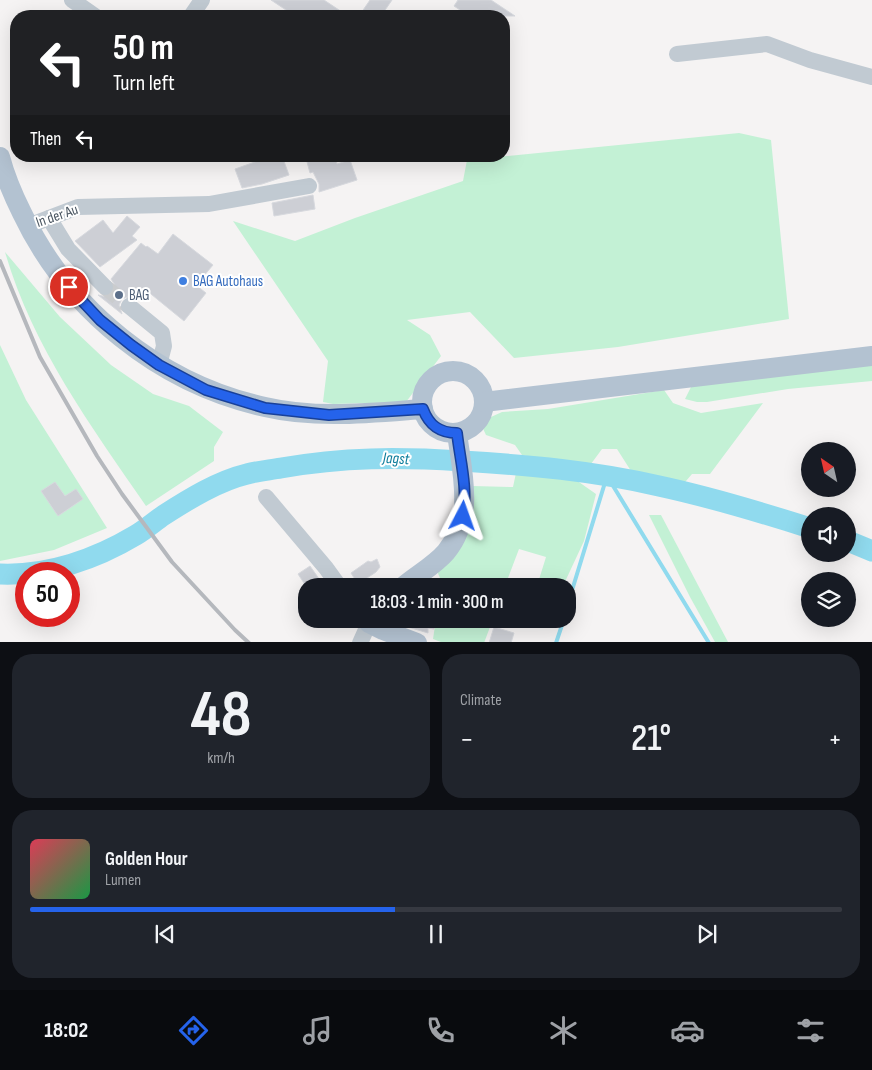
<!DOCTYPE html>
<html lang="en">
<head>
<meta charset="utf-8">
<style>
  body { margin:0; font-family:"Sofia Sans Condensed",sans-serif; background:#20242c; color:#f1f3f6; height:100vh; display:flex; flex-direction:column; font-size:19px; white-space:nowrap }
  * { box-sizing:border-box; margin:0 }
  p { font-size:16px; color:#9ea1a6 }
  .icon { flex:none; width:28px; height:28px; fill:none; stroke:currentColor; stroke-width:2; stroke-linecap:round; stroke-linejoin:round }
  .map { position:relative; height:642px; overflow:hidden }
  .details { display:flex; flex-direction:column; gap:12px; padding:12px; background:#0d0f14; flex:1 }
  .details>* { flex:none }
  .hud { position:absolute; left:10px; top:10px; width:500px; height:152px; border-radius:20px; box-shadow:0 5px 20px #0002; background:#202124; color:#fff; overflow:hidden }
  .needle { width:32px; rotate:326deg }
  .tools { position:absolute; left:801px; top:442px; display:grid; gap:10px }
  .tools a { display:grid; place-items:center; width:55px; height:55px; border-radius:50%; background:#171b24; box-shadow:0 5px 20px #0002; font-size:25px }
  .speed { position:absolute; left:15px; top:562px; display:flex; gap:10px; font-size:25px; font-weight:700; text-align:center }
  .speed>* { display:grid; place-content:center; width:65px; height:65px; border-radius:50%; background:#171b24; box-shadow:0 5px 20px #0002; line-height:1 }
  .speed .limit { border:8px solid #d22; background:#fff; color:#111 }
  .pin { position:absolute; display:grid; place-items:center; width:42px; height:42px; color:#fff; margin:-21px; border:2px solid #fff; border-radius:50%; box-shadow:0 1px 5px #0007 }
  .me { position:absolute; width:55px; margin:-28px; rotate:4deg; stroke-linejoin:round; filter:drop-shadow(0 0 4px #0008) }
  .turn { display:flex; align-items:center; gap:18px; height:105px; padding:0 20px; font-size:22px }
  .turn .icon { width:65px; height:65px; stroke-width:2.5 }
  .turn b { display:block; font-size:35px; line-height:42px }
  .then { display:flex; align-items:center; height:48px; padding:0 20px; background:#0003; gap:10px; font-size:19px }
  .big { font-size:38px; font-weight:600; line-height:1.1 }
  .details .widget { flex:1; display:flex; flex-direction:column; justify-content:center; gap:8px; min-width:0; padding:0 18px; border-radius:20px; background:#20242c }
  .details .dial { align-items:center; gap:0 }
  .dial b { font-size:65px; line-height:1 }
  .song { display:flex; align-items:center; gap:15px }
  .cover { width:60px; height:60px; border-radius:8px; background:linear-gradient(135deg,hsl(350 70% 55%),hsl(140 70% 35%)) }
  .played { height:5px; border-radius:2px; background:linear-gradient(90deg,#2563eb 45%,#363941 45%) }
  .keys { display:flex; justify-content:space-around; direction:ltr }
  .heat { display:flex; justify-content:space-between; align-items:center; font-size:28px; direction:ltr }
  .details .tiles { flex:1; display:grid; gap:12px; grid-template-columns:1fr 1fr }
  .widget:last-child { grid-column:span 2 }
  .trip { position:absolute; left:298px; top:578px; width:278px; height:50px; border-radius:20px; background:#171b24; box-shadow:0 5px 20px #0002; font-weight:600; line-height:50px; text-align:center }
  .dock { display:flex; height:80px; justify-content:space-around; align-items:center; background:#090b0e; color:#9ea1a6 }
  .dock .icon { width:35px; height:35px }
  .dock .current { color:#2563eb }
  .dock b { font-size:22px; color:#f1f3f6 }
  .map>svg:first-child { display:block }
  .green { fill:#c3f1d5 }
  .water { fill:#90daee }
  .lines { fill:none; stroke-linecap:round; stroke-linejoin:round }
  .stream { stroke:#90daee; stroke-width:4 }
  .river { stroke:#90daee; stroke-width:21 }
  .building { fill:#cdcfd5; stroke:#d7d9de }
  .minor-tunnel { stroke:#caccce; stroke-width:16; stroke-dasharray:16 8; stroke-linecap:butt }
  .minor { stroke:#c1cad2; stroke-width:16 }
  .major { stroke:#b3c2d1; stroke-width:20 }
  .rail { stroke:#b5b8bd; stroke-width:4 }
  .route-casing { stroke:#184099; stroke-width:12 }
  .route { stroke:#2563eb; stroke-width:9 }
  .shop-dot { fill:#3f7fe0; stroke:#fff; stroke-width:2 }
  .service-dot { fill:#5c6f8a; stroke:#fff; stroke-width:2 }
  .labels { text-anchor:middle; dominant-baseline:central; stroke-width:4; stroke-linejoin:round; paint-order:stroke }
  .street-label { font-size:15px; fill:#4a5661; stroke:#fff }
  .shop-label { font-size:15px; fill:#366cbe; stroke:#fff; text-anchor:start }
  .service-label { font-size:15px; fill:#4e5e75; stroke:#fff; text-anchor:start }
  .water-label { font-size:16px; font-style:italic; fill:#0c7c9b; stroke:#fff }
</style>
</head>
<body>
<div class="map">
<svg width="872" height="643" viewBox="0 0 872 643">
  <rect width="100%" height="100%" fill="#f5f3f3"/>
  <!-- green -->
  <g class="green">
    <path d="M739,133l32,7 18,179 -171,28 -104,11 -44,-46 -63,8 23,15 11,21 -35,46 -73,2 -10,-2 5,-41 -95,-140 62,20 60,-23 108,-37 4,-21z"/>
    <path d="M5,252l55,65 51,48 42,29 36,12 34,26 -9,15v14l-68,45c-55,-80 -114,-160 -141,-254z"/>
    <path d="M0,345l26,55 81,128 -53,22 -54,11z"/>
    <path d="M872,365v16l-84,8 -81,13h-10l-12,-3 7,-14z"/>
    <path d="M664,390l9,13 28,10 62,-10 -53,71h-18l-12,14 -49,-17 -14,-22h-15l-14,19 -66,-13 -7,-10 -29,-10 -6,-13 22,-10 46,-3z"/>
    <path d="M516,473l60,7 20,14 -12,47 -21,45h-26l9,-29 -27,-8 -14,37h-64l1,-3 -5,-12 36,-85 40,1z"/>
    <path d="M649,515h12l67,127h-13l-25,-45z"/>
    <path d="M436,619h57l-9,24 -43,-1 -8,-3z"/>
  </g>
  <!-- water -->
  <path class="water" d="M69,557l11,12 -25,5h-29v5l-26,5v-14z"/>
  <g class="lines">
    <!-- stream -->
    <g class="stream">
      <path d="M607,476l102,167"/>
      <path d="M566,610l41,-134"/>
      <path d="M556,643l8,-24"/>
    </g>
    <!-- river -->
    <g class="river">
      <path d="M848,541l24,10"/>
      <path d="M0,574c48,2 96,-15 136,-39 10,-6 19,-14 28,-20 25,-16 54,-34 83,-41 11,-3 23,-4 34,-6 63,-11 117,-11 181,-7 66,4 133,10 197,25 51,11 101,26 151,42"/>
    </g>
  </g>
  <!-- building -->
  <g class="building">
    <path d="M271,0h53l24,16h-53z"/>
    <path d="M370,0h22l-11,16h-22z"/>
    <path d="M458,0h33l24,16h-46l-15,-10z"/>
    <path d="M272,156h10l7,19 -27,9 -20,4 -7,-19z"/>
    <path d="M312,156h23l2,8 13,-4 7,20 -38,12v-8l-6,-12 -3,1 -4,-15z"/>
    <path d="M313,195l2,14 -41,7 -2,-13z"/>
    <path d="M127,216l13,11 -8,9 5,4 -37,27 -25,-26 28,-21 10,13z"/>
    <path d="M173,234l40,31 -17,20 10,8 -22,28 -38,-31 -5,6 -3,-2 -3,4 -5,-2 -8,3 -3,6 3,9 -24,-19 9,2 5,-3 3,-9 -4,-6 30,-36 5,4 1,-1 11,8z"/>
    <path d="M55,482l10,14 11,-7 7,10 -25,17 -17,-25z"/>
    <path d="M377,559l3,8 -4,5 -18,12 -7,-11 17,-12 3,1z"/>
    <path d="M310,566l14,20h-18l-8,-12z"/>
    <path d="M405,619h31l-2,10 -6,-1v5l-23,-7z"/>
    <path d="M494,627l20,6 -3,10h-22z"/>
  </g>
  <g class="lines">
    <!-- minor-tunnel -->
    <path class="minor-tunnel" d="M105,287l24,19"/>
    <!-- minor -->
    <g class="minor">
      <path d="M72,0l23,16"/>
      <path d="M191,16l11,-16"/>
      <path d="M677,54l90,-10 43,16 62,17"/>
      <path d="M49,218l19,31 37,38"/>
      <path d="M28,226l50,-19 131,-3 100,-18"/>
      <path d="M129,306l33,27 2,13 -5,19"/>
      <path d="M266,497l60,71 13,18"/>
      <path d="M360,643l9,-20 -5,-4"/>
    </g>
    <!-- major -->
    <g class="major">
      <path d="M0,157c5,19 13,38 22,56 46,97 138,171 243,194 51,12 105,6 158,2"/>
      <circle cx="453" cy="402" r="31"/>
      <path d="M484,402l388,-46"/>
      <path d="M404,586c13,-11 31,-21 42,-34 29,-35 16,-79 11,-119"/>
      <path d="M373,619l-4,4 14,7 34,13"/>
    </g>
    <!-- rail -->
    <path class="rail" d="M0,261l40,96 57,99 25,38 50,68 63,68 14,13"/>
  </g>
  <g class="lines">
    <defs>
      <path id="route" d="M69,287l31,33 31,25 28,20 47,25 59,18 64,7 94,-6c6,16 16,24 34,24 3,27 11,55 6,83"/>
    </defs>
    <!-- route casing -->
    <use href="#route" class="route-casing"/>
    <!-- route -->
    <use href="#route" class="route"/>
  </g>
  <!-- markers -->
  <circle class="shop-dot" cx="183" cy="281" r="5"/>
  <circle class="service-dot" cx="119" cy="295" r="5"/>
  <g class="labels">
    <!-- street labels -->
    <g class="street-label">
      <text transform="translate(57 216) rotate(-19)">In der Au</text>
    </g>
    <!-- shop labels -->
    <g class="shop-label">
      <text x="193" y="281">BAG Autohaus</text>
    </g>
    <!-- service labels -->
    <g class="service-label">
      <text x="129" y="295">BAG</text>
    </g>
    <!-- water labels -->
    <g class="water-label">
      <text transform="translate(396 459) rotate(3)">Jagst</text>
    </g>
  </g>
</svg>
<div class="tools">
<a><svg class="needle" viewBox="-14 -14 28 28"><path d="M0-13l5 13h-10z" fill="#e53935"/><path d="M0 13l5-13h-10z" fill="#9ea1a6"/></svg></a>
<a><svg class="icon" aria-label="sound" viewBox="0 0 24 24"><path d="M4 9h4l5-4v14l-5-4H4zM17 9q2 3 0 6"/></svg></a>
<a><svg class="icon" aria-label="layers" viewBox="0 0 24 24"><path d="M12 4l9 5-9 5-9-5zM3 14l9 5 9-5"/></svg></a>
</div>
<div class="speed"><div class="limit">50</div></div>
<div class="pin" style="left:69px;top:287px;background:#d93025"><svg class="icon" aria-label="arrive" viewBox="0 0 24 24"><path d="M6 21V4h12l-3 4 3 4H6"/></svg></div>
<svg class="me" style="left:463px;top:516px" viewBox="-20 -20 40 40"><path d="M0-17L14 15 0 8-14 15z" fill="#2563eb" stroke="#fff" stroke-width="4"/></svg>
<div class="trip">18:03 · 1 min · 300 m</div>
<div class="hud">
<div class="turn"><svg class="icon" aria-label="left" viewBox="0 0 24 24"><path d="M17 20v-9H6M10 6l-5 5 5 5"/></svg><div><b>50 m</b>Turn left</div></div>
<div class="then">Then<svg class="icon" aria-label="left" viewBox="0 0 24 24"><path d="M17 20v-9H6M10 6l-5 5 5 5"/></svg></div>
</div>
</div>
<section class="details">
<div class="tiles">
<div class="widget dial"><b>48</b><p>km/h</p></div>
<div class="widget"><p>Climate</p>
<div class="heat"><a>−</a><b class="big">21°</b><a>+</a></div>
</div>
<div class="widget">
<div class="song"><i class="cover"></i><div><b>Golden Hour</b><p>Lumen</p></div></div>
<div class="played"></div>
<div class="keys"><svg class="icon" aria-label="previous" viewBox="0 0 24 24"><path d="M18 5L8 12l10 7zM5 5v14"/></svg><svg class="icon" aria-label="pause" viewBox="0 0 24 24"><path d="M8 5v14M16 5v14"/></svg><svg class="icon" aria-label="next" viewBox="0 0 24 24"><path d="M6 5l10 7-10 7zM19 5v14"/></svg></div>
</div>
</div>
</section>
<nav class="dock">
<b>18:02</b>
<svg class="icon current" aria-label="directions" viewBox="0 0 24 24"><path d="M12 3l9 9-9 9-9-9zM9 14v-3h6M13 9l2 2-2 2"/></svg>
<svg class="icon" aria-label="music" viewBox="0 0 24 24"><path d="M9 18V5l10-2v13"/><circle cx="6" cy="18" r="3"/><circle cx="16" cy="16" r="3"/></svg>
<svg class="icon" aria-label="phone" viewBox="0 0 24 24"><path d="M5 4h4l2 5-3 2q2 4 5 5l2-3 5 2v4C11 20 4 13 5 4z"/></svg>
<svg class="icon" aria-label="climate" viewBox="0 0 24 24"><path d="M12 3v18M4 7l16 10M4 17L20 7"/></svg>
<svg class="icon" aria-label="car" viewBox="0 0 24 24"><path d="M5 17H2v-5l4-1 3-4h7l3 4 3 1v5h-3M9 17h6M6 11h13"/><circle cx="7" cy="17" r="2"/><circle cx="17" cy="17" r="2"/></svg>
<svg class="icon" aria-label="filters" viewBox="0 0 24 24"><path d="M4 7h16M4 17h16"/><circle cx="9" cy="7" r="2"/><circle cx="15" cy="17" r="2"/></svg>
</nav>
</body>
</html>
